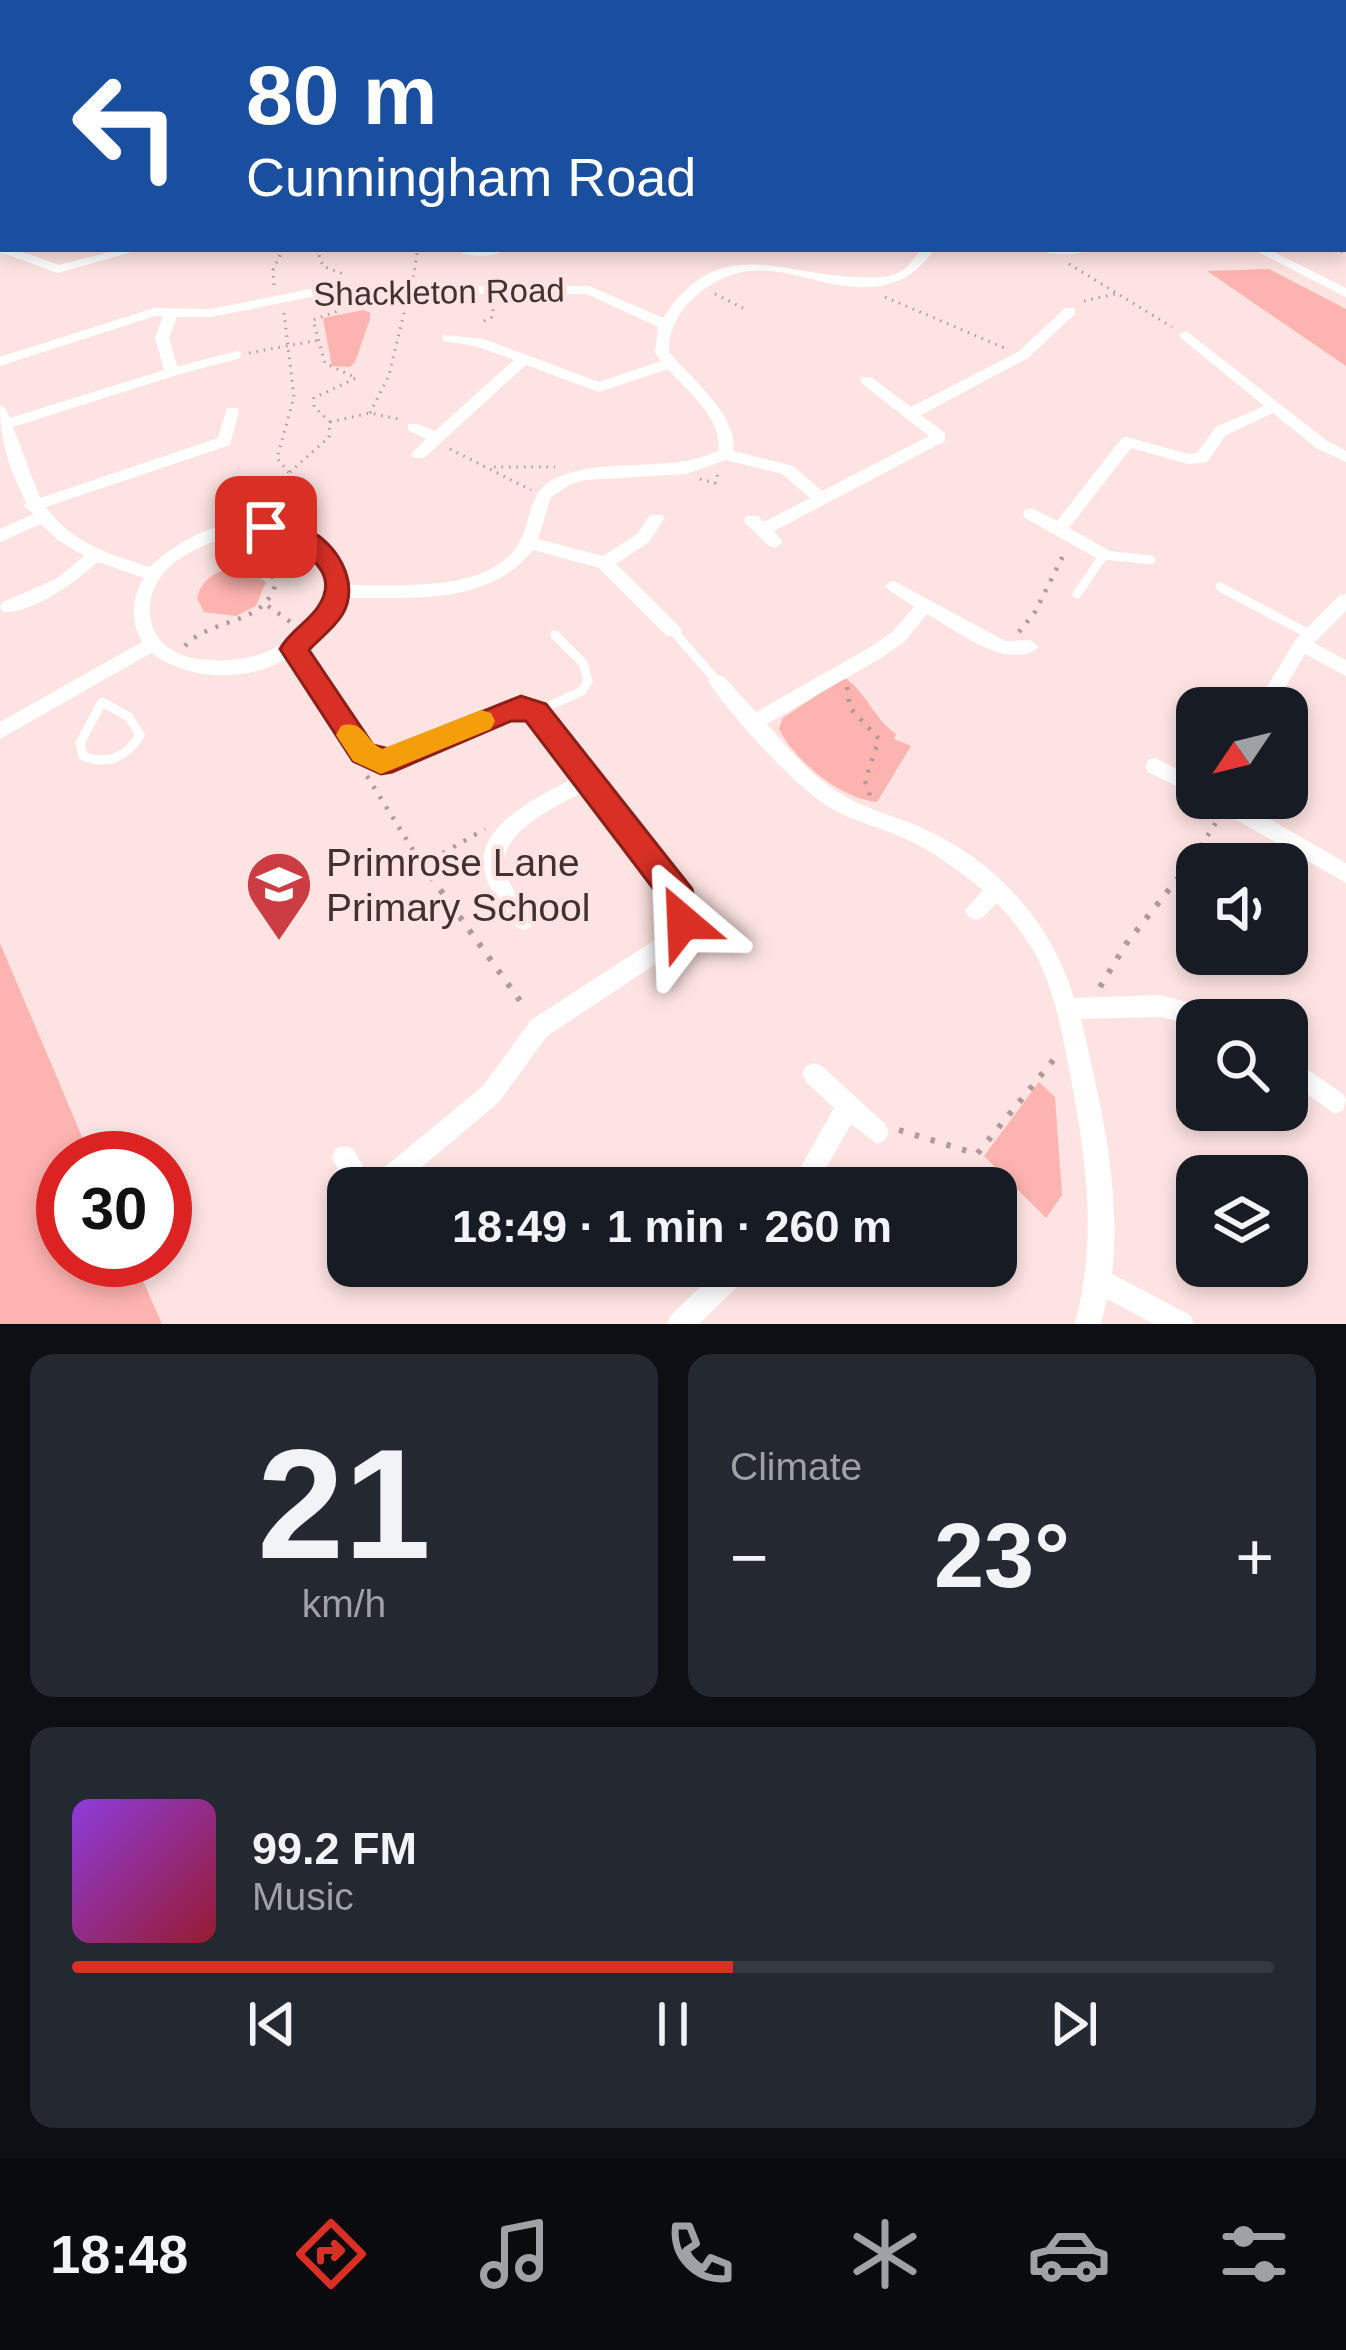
<!DOCTYPE html>
<html lang="en">
<head>
<meta charset="utf-8">
<style>
  body { margin:0; font-family:Helvetica,sans-serif; background:#242831; color:#f1f3f6; height:100vh; display:flex; flex-direction:column; font-size:45px; white-space:nowrap }
  * { box-sizing:border-box; margin:0 }
  p { font-size:39px; color:#9ea1a6 }
  .icon { flex:none; width:66px; height:66px; fill:none; stroke:currentColor; stroke-width:2; stroke-linecap:round; stroke-linejoin:round }
  .map { position:relative; height:1324px; overflow:hidden }
  .side { display:flex; flex-direction:column; gap:30px; padding:30px; background:#0d0f14; flex:1 }
  .side>* { flex:none }
  .top-card { position:absolute; left:0px; top:0px; width:1347px; height:252px; box-shadow:0 6px 18px #0003; background:#1a4fa0; color:#fff; overflow:hidden }
  .needle { width:78px; rotate:235deg }
  .controls { position:absolute; left:1176px; top:687px; display:grid; gap:24px }
  .controls a { display:grid; place-items:center; width:132px; height:132px; border-radius:24px; background:#171b24; box-shadow:0 6px 18px #0003; font-size:60px }
  .speed { position:absolute; left:36px; top:1131px; display:flex; gap:24px; font-size:60px; font-weight:700; text-align:center }
  .speed>* { display:grid; place-content:center; width:156px; height:156px; border-radius:50%; background:#171b24; box-shadow:0 6px 18px #0003; line-height:1 }
  .speed .limit { border:18px solid #d22; background:#fff; color:#111 }
  .pin { position:absolute; display:grid; place-items:center; width:102px; height:102px; color:#fff; margin:-51px; border-radius:24px; box-shadow:0 6px 18px #0006 }
  .me { position:absolute; width:132px; margin:-66px; rotate:334deg; stroke-linejoin:round; filter:drop-shadow(0 0 9px #0008) }
  .turn { display:flex; align-items:center; gap:42px; height:252px; padding:0 48px; font-size:54px }
  .turn .icon { width:156px; height:156px; stroke-width:2.5 }
  .turn b { display:block; font-size:84px; line-height:102px }
  .big { font-size:90px; font-weight:600; line-height:1.1 }
  .side .widget { flex:1; display:flex; flex-direction:column; justify-content:center; gap:18px; min-width:0; padding:0 42px; border-radius:24px; background:#242831 }
  .side .dial { align-items:center; gap:0 }
  .dial b { font-size:156px; line-height:1 }
  .song { display:flex; align-items:center; gap:36px }
  .cover { width:144px; height:144px; border-radius:18px; background:linear-gradient(135deg,hsl(270 70% 55%),hsl(350 70% 35%)) }
  .played { height:12px; border-radius:6px; background:linear-gradient(90deg,#d93025 55%,#363941 55%) }
  .keys { display:flex; justify-content:space-around; direction:ltr }
  .heat { display:flex; justify-content:space-between; align-items:center; font-size:66px; direction:ltr }
  .side .tiles { flex:1; display:grid; gap:30px; grid-template-columns:1fr 1fr }
  .widget:last-child { grid-column:span 2 }
  .trip { position:absolute; left:327px; top:1167px; width:690px; height:120px; border-radius:24px; background:#171b24; box-shadow:0 6px 18px #0003; font-weight:600; line-height:120px; text-align:center }
  .tab-bar { display:flex; height:192px; justify-content:space-around; align-items:center; background:#090b0e; color:#9ea1a6 }
  .tab-bar .icon { width:84px; height:84px }
  .tab-bar .on { color:#d93025 }
  .tab-bar b { font-size:54px; color:#f1f3f6 }
  .map>svg:first-child { display:block }
  .green { fill:#fdb3af }
  .lines { fill:none; stroke-linecap:round; stroke-linejoin:round }
  .stream { stroke:#f08c88; stroke-width:3 }
  .path-far2 { stroke:#b19b99; stroke-width:3; stroke-dasharray:1.5 6; stroke-linecap:butt }
  .path-far1 { stroke:#b19b99; stroke-width:4.5; stroke-dasharray:3 9; stroke-linecap:butt }
  .path { stroke:#b19b99; stroke-width:6; stroke-dasharray:4.5 12; stroke-linecap:butt }
  .lane-far2 { stroke:#fff; stroke-width:6 }
  .lane-far1 { stroke:#fff; stroke-width:8 }
  .lane { stroke:#fff; stroke-width:9 }
  .street { fill:#fff; fill-rule:evenodd }
  .wall { fill:#caa6a3 }
  .shaded-wall { fill:#a48785 }
  .building { fill:#ebc1be; stroke:#a48785; stroke-width:3 }
  .route { fill:#d93025; stroke:#8d1f18; stroke-width:3 }
  .slow { fill:#f59e0b }
  .labels { text-anchor:middle; dominant-baseline:central; stroke-width:9; stroke-linejoin:round; paint-order:stroke }
  .far-street-label { font-size:33px; fill:#423130; stroke:#fde3e1 }
  .poi-label { font-size:39px; fill:#423130; stroke:#fde3e1; text-anchor:start }
</style>
</head>
<body>
<div class="map">
<svg width="1346" height="1324" viewBox="0 0 1346 1324">
  <rect width="100%" height="100%" fill="#fde3e1"/>
  <!-- green -->
  <g class="green">
    <path d="M0,0h1105l-1102,3v88z"/>
    <path d="M1269,269l77,40v57l-139,-95z"/>
    <path d="M364,310l6,3v6l-15,43 -5,5 -18,-1 -9,-48z"/>
    <path d="M245,567l21,15 -10,24 -20,10 -32,-4 -7,-14c6,-23 26,-31 48,-31z"/>
    <path d="M844,677c22,15 30,42 52,57l-2,5 17,7 -34,56c-36,-3 -82,-41 -98,-73l4,-11z"/>
    <path d="M0,943l91,215h-28v102h71l28,64h-162z"/>
    <path d="M1039,1082l16,15 7,98 -16,23 -62,-62z"/>
  </g>
  <g class="lines">
    <!-- stream -->
    <g class="stream">
      <path d="M704,0l6,3"/>
      <path d="M465,3l20,-3"/>
    </g>
    <!-- path-far2 -->
    <g class="path-far2">
      <path d="M411,3l24,-3"/>
      <path d="M323,249l-4,6 4,11 20,8"/>
      <path d="M1334,249l12,4"/>
      <path d="M1069,264l103,63"/>
      <path d="M413,277l5,-28"/>
      <path d="M274,285l-1,-15 10,-21"/>
      <path d="M715,294l28,14"/>
      <path d="M885,297l122,52"/>
      <path d="M1084,301l35,-8"/>
      <path d="M284,313l10,84 -17,61 12,15"/>
      <path d="M484,321l8,-4 2,-15"/>
      <path d="M249,353l70,-13"/>
      <path d="M370,413l19,-38 17,-70"/>
      <path d="M330,422l40,-9 28,6"/>
      <path d="M450,449l81,41"/>
      <path d="M494,467h61"/>
      <path d="M700,479l15,4 3,-9"/>
      <path d="M274,506l15,-33 40,-36 1,-15 -16,-15v-9l42,-20 -31,-15 -12,-43 28,-10v-7"/>
    </g>
    <!-- path-far1 -->
    <g class="path-far1">
      <path d="M271,513l5,-10"/>
      <path d="M268,606l24,17"/>
      <path d="M1019,632l16,-20 31,-62"/>
      <path d="M185,646c28,-30 80,-19 91,-64l-16,-28v-13"/>
      <path d="M847,687l3,21 29,31 -14,42 6,17"/>
      <path d="M367,776l56,90"/>
      <path d="M422,865l63,-36"/>
      <path d="M1188,866l29,-45"/>
    </g>
    <!-- path -->
    <g class="path">
      <path d="M421,863l105,146"/>
      <path d="M1100,987l26,-43 64,-81"/>
      <path d="M899,1130l78,24 78,-96"/>
    </g>
    <!-- lane-far2 -->
    <path class="lane-far2" d="M1003,0l11,3"/>
    <!-- lane-far1 -->
    <path class="lane-far1" d="M172,372l65,-17"/>
    <!-- lane -->
    <g class="lane">
      <path d="M1220,587l91,48"/>
      <path d="M1077,594l27,-39 47,5"/>
      <path d="M673,631l44,50"/>
      <path d="M102,702l27,15 11,18c-13,22 -33,31 -57,21l-3,-13z"/>
      <path d="M536,712l46,-21 6,-10 -5,-18 -28,-28"/>
    </g>
    <!-- street -->
    <g class="street">
      <rect x="0" y="150" width="3" height="8"/>
      <path d="M3,208v8l-3,1v-8z"/>
      <path d="M0,244l3,5h12l44,16 62,-16h21l-84,24 -58,-21z"/>
      <path d="M463,249h37l1,2c-8,7 -27,5 -38,3z"/>
      <path d="M922,249h13c-15,19 -27,31 -51,36 -68,14 -121,-47 -188,11 -18,16 -27,32 -27,56 21,25 71,66 64,99l60,15 29,25 107,-55 -68,-53v-6h10l40,30 107,-55 47,-44h10v6l-47,44 -107,57 24,18v8l-171,90 9,11 -8,6 -6,-2 -23,-22 -2,-4 2,-4h12l6,6 46,-24 -28,-24 -56,-14 -40,14 -101,6 -14,4 -20,13 -13,42 65,17 34,-22 13,-19h12l2,4 -15,23 -33,22 63,62 3,5 -3,5h-12l-68,-68 -66,-18c-45,57 -128,47 -193,48 -5,21 -20,39 -38,51l68,98 12,6 123,-49 16,-4 22,7 144,185 7,30 -14,26 -133,88 -48,66 -102,86h-49l-16,-30 3,-9 9,-3 9,3 17,30 113,-93 48,-66 133,-86 8,-13 -2,-19 -85,-111c-28,15 -97,45 -78,87 7,15 20,27 28,42l-4,7 -7,3 -7,-3c-11,-16 -25,-31 -31,-50 -17,-51 55,-81 89,-100l-46,-60 -8,-3 -13,4 -127,52 -25,-11 -67,-102c-40,26 -100,24 -138,-4l-151,86v-17l142,-80c-12,-22 -11,-43 2,-64l-46,-16c-22,19 -65,52 -95,50l-3,-5 3,-5 53,-23 28,-23 -26,-16 -17,-16 -41,18v-13l34,-15 -10,-8 2,-4c-16,-33 -26,-59 -26,-96l5,2 5,10 154,-48 -9,-32 8,-22h-8l-155,50v-9l154,-49 56,1 116,-23h263l74,32c56,-85 114,-44 194,-41 15,1 33,2 46,-7 7,-5 13,-15 19,-21zM326,294h261l71,33 -3,26 6,8 -62,21 -115,-43 -41,-4v6l33,5 38,14 -79,71 -17,-7h-10v6l18,9 -15,15 3,4h10l102,-93 73,27 69,-23c19,22 56,51 50,82 -52,24 -110,4 -162,27 -27,12 -24,38 -35,61 -26,56 -127,45 -178,46 -3,-40 -36,-54 -72,-60 -10,-2 -19,-5 -28,-4 -36,5 -68,22 -93,46 -39,-12 -80,-25 -104,-60l184,-62 9,-34 -2,-3h-10l-9,30 -178,60 -27,-71 164,-52 2,-3 -10,-34 8,-21h33zM247,532c14,2 32,3 46,8 31,13 43,47 21,75 -26,34 -62,48 -104,45 -20,-1 -36,-5 -50,-20 -8,-10 -11,-22 -10,-35 5,-46 59,-64 97,-73z"/>
      <path d="M1038,249h53c-11,7 -42,7 -53,0z"/>
      <path d="M1252,249h16l78,39v9z"/>
      <path d="M1186,331l140,109 20,11v11l-30,-14 -43,-35 -47,22 -19,27 -5,1 -14,1 -57,-16 -62,80 41,23 2,4 -2,4h-12l-73,-41 -2,-4 2,-4 6,-2 26,13 65,-83 5,-1 61,17 9,-1 19,-26 48,-21 -83,-68 -2,-3z"/>
      <path d="M894,581l111,60 25,-1 9,7c-30,26 -83,-17 -112,-33l-23,28 -23,16 -114,66c22,25 45,53 74,70 24,15 51,21 77,32 76,33 132,93 156,172l87,-3 63,17 3,8h-30v6l-36,-9 -80,2c19,83 41,169 31,255l78,41 4,9h-40l-47,-25 -6,25h-26c23,-89 11,-166 -6,-255 -7,-38 -15,-79 -33,-114 -11,-19 -24,-36 -39,-52l-14,14 -7,3 -7,-3 -4,-7 18,-20c-24,-19 -49,-38 -77,-51 -25,-12 -53,-17 -77,-32 -34,-20 -99,-92 -121,-126l3,-5h12l33,36 113,-64 23,-16 22,-25 -29,-20 3,-4z"/>
      <path d="M1346,594v17l-32,32 32,17v16l-41,-22 -32,54h-19l42,-69 44,-44z"/>
      <path d="M1155,758l42,21v17l-49,-24 -3,-6 3,-6z"/>
      <path d="M1206,798h27l113,65v20l-137,-79z"/>
      <path d="M1287,1055l56,39 3,6 -3,10 -8,4 -48,-34z"/>
      <path d="M814,1063l8,3 63,58 4,8 -4,8 -8,4 -26,-20 -36,64h-26l45,-80 -28,-26 -4,-8 4,-8z"/>
      <path d="M722,1266h31l-4,9 -50,49h-32l4,-9z"/>
    </g>
  </g>
  <!-- wall -->
  <g class="wall">
    <path d="M1097,0h63l-4,3h-60z"/>
    <path d="M1271,0h75v14l-2,1v-12h-74z"/>
    <path d="M1344,33l2,1v75l-2,-1z"/>
  </g>
  <!-- shaded-wall -->
  <path class="shaded-wall" d="M1115,0h25l-1,3h-25z"/>
  <!-- building -->
  <g class="building">
    <path d="M1179,0h39l-5,3h-40z"/>
    <path d="M1344,33l2,1v25l-2,1z"/>
  </g>
  <!-- route -->
  <path class="route" d="M266,518c12,3 26,5 38,10 31,12 58,55 38,87 -8,13 -23,24 -33,35l64,95 16,4 132,-53 25,8 146,185 7,33 -5,10 -11,4 -12,-4 -6,-28 -139,-183h-15l-119,51 -11,2 -28,-13 -73,-112c9,-17 27,-26 38,-42 29,-42 -32,-66 -61,-74l-3,-6 3,-6z"/>
  <!-- slow -->
  <path class="slow" d="M481,710l10,3 4,8 -4,8 -110,45 -28,-13 -17,-26 5,-9c23,-7 23,14 41,23z"/>
  <!-- icons -->
  <defs>
    <symbol id="school-pin" viewBox="-11 -11 22 30"><path d="M0 17L-7.5 6A9.5 9.5 0 1 1 7.5 6Z" fill="#cc3c43" stroke="#fde3e1"/><path d="M0-5L7-2L0 1L-7-2ZM-4 1L0 2.5L4 1V4Q0 6-4 4Z" fill="#fff"/></symbol>
  </defs>
  <g fill-rule="evenodd">
    <use href="#school-pin" x="241" y="846" width="76" height="104"/>
  </g>
  <g class="labels">
    <!-- far-street labels -->
    <g class="far-street-label">
      <text transform="translate(439 292) rotate(-1)">Shackleton Road</text>
    </g>
    <!-- poi labels -->
    <g class="poi-label">
      <text x="326" y="862">Primrose Lane<tspan x="326" dy="45">Primary School</tspan></text>
    </g>
  </g>
</svg>
<div class="controls">
<a><svg class="needle" viewBox="-14 -14 28 28"><path d="M0-13l5 13h-10z" fill="#e53935"/><path d="M0 13l5-13h-10z" fill="#9ea1a6"/></svg></a>
<a><svg class="icon" aria-label="sound" viewBox="0 0 24 24"><path d="M4 9h4l5-4v14l-5-4H4zM17 9q2 3 0 6"/></svg></a>
<a><svg class="icon" aria-label="search" viewBox="0 0 24 24"><circle cx="10" cy="10" r="6"/><path d="M15 15l6 6"/></svg></a>
<a><svg class="icon" aria-label="layers" viewBox="0 0 24 24"><path d="M12 4l9 5-9 5-9-5zM3 14l9 5 9-5"/></svg></a>
</div>
<div class="speed"><div class="limit">30</div></div>
<div class="pin" style="left:266px;top:527px;background:#d93025"><svg class="icon" aria-label="arrive" viewBox="0 0 24 24"><path d="M6 21V4h12l-3 4 3 4H6"/></svg></div>
<svg class="me" style="left:683px;top:922px" viewBox="-20 -20 40 40"><path d="M0-17L14 15 0 8-14 15z" fill="#d93025" stroke="#fff" stroke-width="4"/></svg>
<div class="trip">18:49 · 1 min · 260 m</div>
<div class="top-card">
<div class="turn"><svg class="icon" aria-label="left" viewBox="0 0 24 24"><path d="M17 20v-9H6M10 6l-5 5 5 5"/></svg><div><b>80 m</b>Cunningham Road</div></div>
</div>
</div>
<section class="side">
<div class="tiles">
<div class="widget dial"><b>21</b><p>km/h</p></div>
<div class="widget"><p>Climate</p>
<div class="heat"><a>−</a><b class="big">23°</b><a>+</a></div>
</div>
<div class="widget">
<div class="song"><i class="cover"></i><div><b>99.2 FM</b><p>Music</p></div></div>
<div class="played"></div>
<div class="keys"><svg class="icon" aria-label="previous" viewBox="0 0 24 24"><path d="M18 5L8 12l10 7zM5 5v14"/></svg><svg class="icon" aria-label="pause" viewBox="0 0 24 24"><path d="M8 5v14M16 5v14"/></svg><svg class="icon" aria-label="next" viewBox="0 0 24 24"><path d="M6 5l10 7-10 7zM19 5v14"/></svg></div>
</div>
</div>
</section>
<nav class="tab-bar">
<b>18:48</b>
<svg class="icon on" aria-label="directions" viewBox="0 0 24 24"><path d="M12 3l9 9-9 9-9-9zM9 14v-3h6M13 9l2 2-2 2"/></svg>
<svg class="icon" aria-label="music" viewBox="0 0 24 24"><path d="M9 18V5l10-2v13"/><circle cx="6" cy="18" r="3"/><circle cx="16" cy="16" r="3"/></svg>
<svg class="icon" aria-label="phone" viewBox="0 0 24 24"><path d="M5 4h4l2 5-3 2q2 4 5 5l2-3 5 2v4C11 20 4 13 5 4z"/></svg>
<svg class="icon" aria-label="climate" viewBox="0 0 24 24"><path d="M12 3v18M4 7l16 10M4 17L20 7"/></svg>
<svg class="icon" aria-label="car" viewBox="0 0 24 24"><path d="M5 17H2v-5l4-1 3-4h7l3 4 3 1v5h-3M9 17h6M6 11h13"/><circle cx="7" cy="17" r="2"/><circle cx="17" cy="17" r="2"/></svg>
<svg class="icon" aria-label="filters" viewBox="0 0 24 24"><path d="M4 7h16M4 17h16"/><circle cx="9" cy="7" r="2"/><circle cx="15" cy="17" r="2"/></svg>
</nav>
</body>
</html>
